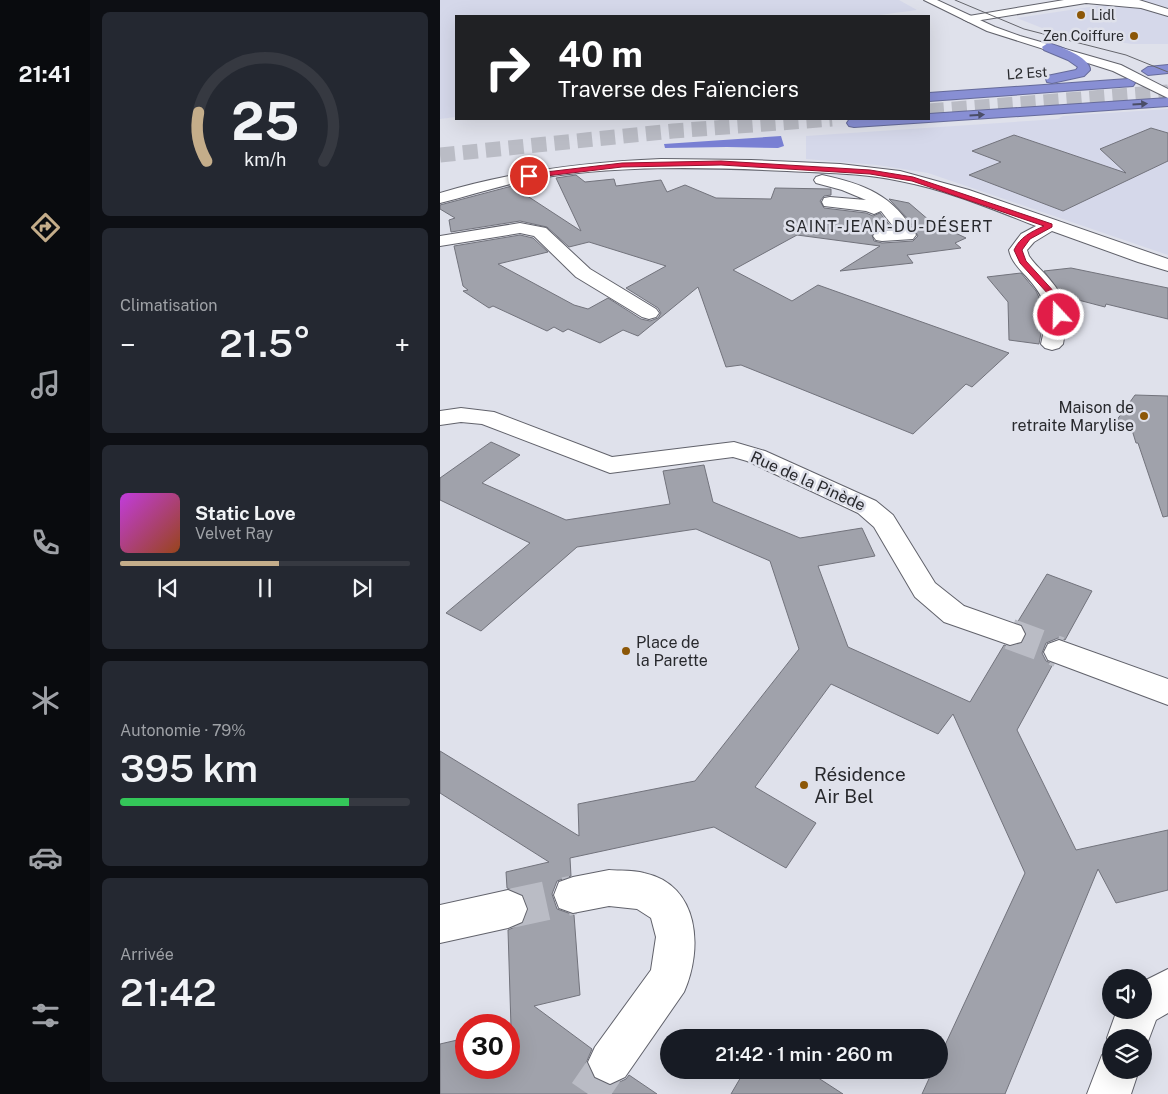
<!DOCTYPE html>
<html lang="fr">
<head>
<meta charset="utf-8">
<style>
  body { margin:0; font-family:"Public Sans",sans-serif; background:#242831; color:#f1f3f6; height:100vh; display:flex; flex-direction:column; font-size:19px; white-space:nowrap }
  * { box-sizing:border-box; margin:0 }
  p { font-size:16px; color:#9ea1a6 }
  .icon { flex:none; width:28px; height:28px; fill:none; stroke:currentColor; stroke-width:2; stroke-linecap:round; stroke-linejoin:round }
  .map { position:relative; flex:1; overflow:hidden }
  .drawer { display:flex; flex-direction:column; gap:12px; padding:12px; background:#0d0f14; width:350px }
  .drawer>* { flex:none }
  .guide { position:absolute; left:15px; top:15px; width:475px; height:105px; border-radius:0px; box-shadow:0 5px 20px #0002; background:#202124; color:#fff; overflow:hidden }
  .tools { position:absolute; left:662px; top:969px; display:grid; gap:10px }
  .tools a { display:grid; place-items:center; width:50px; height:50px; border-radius:50%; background:#171b24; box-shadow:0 5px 20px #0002; font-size:25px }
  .speed { position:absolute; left:15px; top:1014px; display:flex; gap:10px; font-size:25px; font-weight:700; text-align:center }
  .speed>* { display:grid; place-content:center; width:65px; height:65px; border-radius:50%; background:#171b24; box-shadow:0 5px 20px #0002; line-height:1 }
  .speed .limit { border:8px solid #d22; background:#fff; color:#111 }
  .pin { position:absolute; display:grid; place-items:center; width:42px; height:42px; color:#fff; margin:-21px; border:2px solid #fff; border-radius:50%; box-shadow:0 1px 5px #0007 }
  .me { position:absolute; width:55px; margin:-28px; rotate:339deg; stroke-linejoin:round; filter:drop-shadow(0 0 4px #0008) }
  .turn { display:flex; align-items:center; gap:18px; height:105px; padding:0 20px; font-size:22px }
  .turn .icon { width:65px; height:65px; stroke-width:2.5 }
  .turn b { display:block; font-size:35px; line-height:42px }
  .big { font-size:38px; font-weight:600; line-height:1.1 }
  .drawer .card { flex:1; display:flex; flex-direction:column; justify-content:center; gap:8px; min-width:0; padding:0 18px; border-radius:8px; background:#242831 }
  .drawer .dial { align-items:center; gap:0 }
  .dial svg { height:130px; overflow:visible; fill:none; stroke:#363941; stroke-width:7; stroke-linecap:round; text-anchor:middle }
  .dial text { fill:#f1f3f6; stroke:none }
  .song { display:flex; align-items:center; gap:15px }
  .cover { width:60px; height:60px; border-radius:8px; background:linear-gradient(135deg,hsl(290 70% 55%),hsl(20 70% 35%)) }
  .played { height:5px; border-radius:2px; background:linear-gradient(90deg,#c4ad8a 55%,#363941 55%) }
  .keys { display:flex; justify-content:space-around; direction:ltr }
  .heat { display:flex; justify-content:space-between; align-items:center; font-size:28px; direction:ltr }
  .charge { height:8px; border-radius:4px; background:linear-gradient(90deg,#34c759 79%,#363941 0) }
  .trip { position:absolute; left:220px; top:1029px; width:288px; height:50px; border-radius:25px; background:#171b24; box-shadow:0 5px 20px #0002; font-weight:600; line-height:50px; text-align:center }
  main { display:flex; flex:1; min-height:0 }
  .tabs { display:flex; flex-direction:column; width:90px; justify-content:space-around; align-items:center; background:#090b0e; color:#9ea1a6 }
  .tabs .icon { width:35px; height:35px }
  .tabs .active { color:#c4ad8a }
  .tabs b { font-size:22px; color:#f1f3f6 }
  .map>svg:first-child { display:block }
  .built { fill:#d5d8ea }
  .water { fill:#7980d4 }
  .building { fill:#a0a2ab; stroke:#72737c }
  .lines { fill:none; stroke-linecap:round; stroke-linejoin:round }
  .minor-tunnel-far1 { stroke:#babcc5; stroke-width:31; stroke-dasharray:31 16; stroke-linecap:butt }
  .minor-tunnel { stroke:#babcc5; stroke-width:39; stroke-dasharray:39 20; stroke-linecap:butt }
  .motorway-tunnel-far1 { stroke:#babcc5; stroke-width:12; stroke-dasharray:12 5.5; stroke-linecap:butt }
  .motorway-tunnel { stroke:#babcc5; stroke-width:15; stroke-dasharray:15 8; stroke-linecap:butt }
  .minor-casing { stroke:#61626b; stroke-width:2 }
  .tertiary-casing { stroke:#61626b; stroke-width:2 }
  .motorway-casing { stroke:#666b9a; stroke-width:2 }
  .minor { fill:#fff; fill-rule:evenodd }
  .tertiary { fill:#fff; fill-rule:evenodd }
  .motorway { fill:#888fd4; fill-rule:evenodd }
  .tram { stroke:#64656b; stroke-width:1 }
  .oneway { fill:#4a4d67 }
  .route { fill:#e11d48; stroke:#92132f }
  .poi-dot { fill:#8c5707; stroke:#dfe1eb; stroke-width:2 }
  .labels { text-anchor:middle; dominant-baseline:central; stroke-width:5; stroke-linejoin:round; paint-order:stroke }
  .far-poi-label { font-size:14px; fill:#28292d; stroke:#dfe1eb; text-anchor:start }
  .far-street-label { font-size:14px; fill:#28292d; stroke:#dfe1eb }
  .far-quarter-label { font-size:16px; letter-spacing:1px; fill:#28292d; stroke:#dfe1eb }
  .poi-label { font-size:16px; fill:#28292d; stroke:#dfe1eb; text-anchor:end }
  .street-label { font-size:16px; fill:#28292d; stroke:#dfe1eb }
  .near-poi-label { font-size:19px; fill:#28292d; stroke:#dfe1eb; text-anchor:start }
</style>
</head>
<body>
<main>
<nav class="tabs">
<b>21:41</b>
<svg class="icon active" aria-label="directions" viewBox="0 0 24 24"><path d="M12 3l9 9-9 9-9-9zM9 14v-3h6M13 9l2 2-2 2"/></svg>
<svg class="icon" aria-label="music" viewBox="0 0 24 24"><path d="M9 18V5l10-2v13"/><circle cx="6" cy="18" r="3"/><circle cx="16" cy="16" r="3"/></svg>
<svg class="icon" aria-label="phone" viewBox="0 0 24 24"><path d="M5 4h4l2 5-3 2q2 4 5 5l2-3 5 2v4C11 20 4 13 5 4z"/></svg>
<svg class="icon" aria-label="climate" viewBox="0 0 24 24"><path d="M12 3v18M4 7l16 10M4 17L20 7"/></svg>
<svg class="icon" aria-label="car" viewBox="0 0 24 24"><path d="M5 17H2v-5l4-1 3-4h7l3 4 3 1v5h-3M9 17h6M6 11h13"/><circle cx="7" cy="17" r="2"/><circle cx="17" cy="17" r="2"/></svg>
<svg class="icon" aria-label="filters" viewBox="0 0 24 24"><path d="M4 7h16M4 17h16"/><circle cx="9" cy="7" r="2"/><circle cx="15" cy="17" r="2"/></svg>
</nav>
<section class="drawer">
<div class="card dial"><svg viewBox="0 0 100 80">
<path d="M14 69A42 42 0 1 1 86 69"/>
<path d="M14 69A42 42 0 0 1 9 39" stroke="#c4ad8a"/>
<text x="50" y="56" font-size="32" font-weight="700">25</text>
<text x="50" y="72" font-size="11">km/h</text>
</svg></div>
<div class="card"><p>Climatisation</p>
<div class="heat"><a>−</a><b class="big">21.5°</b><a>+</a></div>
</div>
<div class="card">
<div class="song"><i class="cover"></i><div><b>Static Love</b><p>Velvet Ray</p></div></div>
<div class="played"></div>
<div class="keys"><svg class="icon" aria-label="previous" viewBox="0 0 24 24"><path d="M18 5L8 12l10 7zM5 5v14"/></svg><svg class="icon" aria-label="pause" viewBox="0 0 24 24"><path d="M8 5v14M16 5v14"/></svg><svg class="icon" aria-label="next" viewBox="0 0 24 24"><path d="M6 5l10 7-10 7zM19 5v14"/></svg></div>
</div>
<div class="card"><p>Autonomie · 79%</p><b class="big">395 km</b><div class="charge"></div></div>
<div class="card"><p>Arrivée</p><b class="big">21:42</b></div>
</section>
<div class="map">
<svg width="728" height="1094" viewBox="0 0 728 1094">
  <rect width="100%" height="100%" fill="#dfe1eb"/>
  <!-- built -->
  <g class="built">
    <path d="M0,0h459l18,10 -45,6h-416v101l-16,2z"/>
    <path d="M696,0h32v44h-36l-60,-9 -30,-7 -25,-10z"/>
    <path d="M728,109v146l-240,-82 -51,-8 -71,-6v-23l252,-17 5,-3z"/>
  </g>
  <!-- water -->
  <path class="water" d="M341,136l3,10 -6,2 -51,-1 -62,1 -1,-4z"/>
  <!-- building -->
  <g class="building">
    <path d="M711,128l17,5v28l-105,50 -94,-36 32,-13 -29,-11 42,-16 112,38 -26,-24z"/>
    <path d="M136,175l9,7 29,-3 2,7 45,-6 6,12 18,-7 31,13 55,1 4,-11 56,1v6l-7,1 -4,5 4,7 42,5 7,3 7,-3 12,15 -16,2 -4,5 2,6 8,2 31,-2 5,-5 -9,-16 -20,-21 20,4 21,18 36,17 -11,5 6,5 -54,7 6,8 -73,8 40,-25 -83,-11 -64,35 59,31 26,-16 191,68 -37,34 -6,-3 -53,50 -172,-69 -15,2 -28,-80 -60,49 -15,-6 -23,13 -32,-14 -5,3 -9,-5 -7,4 -54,-25 -4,2 -26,-17 5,-1 -5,-4 -9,-40 66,-11 13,3 15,14 -50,12 76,41 14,4 20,-11 33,21 9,2 8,-3 3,-5 -3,-5 -32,-20 40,-22 -77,-24 -20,5 -22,-20 -27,-6 -69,11 -2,-12 6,-2 -15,-9v-4l72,-19 69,45 -25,-53z"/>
    <path d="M631,268l97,20v31l-62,-15 -1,3 -42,-11 -19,-25z"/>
    <path d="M581,273l15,18 7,15v16l-4,22 -30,-4 -1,-38 -21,-25z"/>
    <path d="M695,395l33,1v120l-5,1 -25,-74h-2l-4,-13 -18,-6z"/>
    <path d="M51,442l29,13 -38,28 84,37 104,-16 -7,-33 41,-6 9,37 87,36 62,-10 13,28 -57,10 30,81 122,55 34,-57 6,2 13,-4 4,-10 -4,-8 -6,-2 30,-49 45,17 -27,49 -7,-2 -12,5 -4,10 4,8 7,3 -36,66 59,120 92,-20v60l-52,13 -18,-34 -93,225h-83l11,-24h6v-12l86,-185 -72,-159 -15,20 -107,-50 -76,103 61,36 -30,45 -72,-41 -144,31 1,18 -14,5 -5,13 5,15 17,6 6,80 -46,11 58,43 -6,14 8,16 17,7 15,-7 3,-4 28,19h-217v-50l26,-6v30h43v-40l2,-1 -3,-97 16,-7 5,-15 -6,-14 -16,-6 -1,-16 43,-10 -109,-69v-42l139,85 -1,-32 117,-23 104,-132 -29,-88 -74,-32 -119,18 -96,84 -35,-18 84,-70 -90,-43v-22z"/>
    <path d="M305,1070h61l37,24h-112z"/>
  </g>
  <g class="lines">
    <!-- minor-tunnel-far1 -->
    <path class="minor-tunnel-far1" d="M570,634l49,18"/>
    <!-- minor-tunnel -->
    <g class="minor-tunnel">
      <path d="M68,909l65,-14"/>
      <path d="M148,1094l22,-32"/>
    </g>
    <!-- motorway-tunnel-far1 -->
    <path class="motorway-tunnel-far1" d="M725,92h3"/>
    <!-- motorway-tunnel -->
    <g class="motorway-tunnel">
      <path d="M489,111l239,-19"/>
      <path d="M0,155l233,-24 159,-12"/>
    </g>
    <defs>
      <g id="minor">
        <path d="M624,0h75l29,9v7l-27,-8 -55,-5 -117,19 -6,-3 6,-3z"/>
        <path d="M221,159l90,1 89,4 60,7 69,19 199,69v12l-30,-9 -86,-31 -18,11 -7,8 2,6c4,6 10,12 15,17 24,26 25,38 19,71l-4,4 -7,2 -7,-2 -4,-4c8,-34 7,-45 -18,-71 -6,-7 -12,-13 -14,-23l12,-16 15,-8c-44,-17 -89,-36 -136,-45 -37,-8 -75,-8 -113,-10 -86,-4 -173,-6 -259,9 -30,6 -59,16 -88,23v-10c73,-22 145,-31 221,-34z"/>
        <path d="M382,175c42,9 72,20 94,60l-3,4 -31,2 -6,-1 -3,-4 3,-4 20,-2 -15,-19 -7,3 -8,-3 -42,-5 -2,-4 2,-4 6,-1 36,3 -24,-10 -26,-7 -2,-3 2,-3z"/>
        <path d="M80,223l26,5 44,41 66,40 3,4 -3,4 -7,2 -7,-2 -66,-40 -42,-41 -14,-3 -80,13v-10z"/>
        <path d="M21,408l33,4 118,45 122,-15 31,9 111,50 17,14 42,68 29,23 57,20 4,8 -4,8 -11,3 -66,-23 -29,-25 -41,-70 -16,-14 -111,-52 -14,-4 -123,16 -128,-49 -21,-2 -21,3v-14z"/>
        <path d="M619,640l109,39v26l-120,-45 -4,-8 4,-8z"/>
        <path d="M169,870c11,1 24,0 35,3 56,12 59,76 40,119l-59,85 -15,7 -15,-7 -7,-15 7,-15 56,-77 5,-33 -5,-19 -14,-9 -28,-3 -36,7 -14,-5 -5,-13 5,-13 14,-5z"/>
        <path d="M68,890l14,6 5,13 -5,13 -14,6 -68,15v-38z"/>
        <path d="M728,969v44l-12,7 -12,32v-14h-33v11l-4,-11 10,-28h27v-29z"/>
        <path d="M671,1050v20h28l-8,24h-44l15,-39z"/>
      </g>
      <path id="tertiary" d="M484,0h13l58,27 25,9 101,29 47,24v9l-55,-27 -126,-40z"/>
      <g id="motorway">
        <path d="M608,43c11,3 42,14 42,27l-6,6 -32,7 -5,-1 -1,-3 1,-3 29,-6 2,-3 -10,-7 -24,-10 -2,-3z"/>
        <path d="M728,65v8l-20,2 -6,-4 6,-4z"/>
        <path d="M688,79l7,4 -2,3 -204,15v-8z"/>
        <path d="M728,98v8l-314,21 -5,-1 -2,-3 2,-3 5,-1h75v-5z"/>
      </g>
    </defs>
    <!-- minor casing -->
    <use href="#minor" class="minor-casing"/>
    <!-- tertiary casing -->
    <use href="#tertiary" class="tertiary-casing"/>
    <!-- motorway casing -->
    <use href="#motorway" class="motorway-casing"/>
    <!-- minor -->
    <use href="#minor" class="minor"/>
    <!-- tertiary -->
    <use href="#tertiary" class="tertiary"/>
    <!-- motorway -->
    <use href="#motorway" class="motorway"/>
    <!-- tram -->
    <path class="tram" d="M515,0l69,29 102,26 42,17"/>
  </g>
  <!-- one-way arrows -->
  <defs><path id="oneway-solid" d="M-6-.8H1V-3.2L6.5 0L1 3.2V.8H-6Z" transform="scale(1.25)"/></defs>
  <g class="oneway">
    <use href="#oneway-solid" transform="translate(700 104) rotate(-4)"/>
    <use href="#oneway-solid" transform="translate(537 115) rotate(-4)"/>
  </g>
  <!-- route -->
  <path class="route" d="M281,161l149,9 43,7 139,47v3l-22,12 -8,11 4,11 31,34 6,20 -7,1 -7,-21 -29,-32 -6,-13c6,-13 17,-18 30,-24l-132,-45 -42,-7 -149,-9 -99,2 -93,11 -4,-2 4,-2 93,-11z"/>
  <!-- markers -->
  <g class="poi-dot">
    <circle cx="641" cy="15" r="5"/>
    <circle cx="694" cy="36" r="5"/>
    <circle cx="704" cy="416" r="5"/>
    <circle cx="186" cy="651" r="5"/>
    <circle cx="364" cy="785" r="5"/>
  </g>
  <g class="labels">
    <!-- far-poi labels -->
    <g class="far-poi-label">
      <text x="651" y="15">Lidl</text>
      <text x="684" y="36" text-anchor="end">Zen Coiffure</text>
    </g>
    <!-- far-street labels -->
    <g class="far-street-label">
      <text transform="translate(587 73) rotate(-4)">L2 Est</text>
    </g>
    <!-- far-quarter labels -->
    <g class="far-quarter-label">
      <text x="449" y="226">SAINT-JEAN-DU-DÉSERT</text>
    </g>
    <!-- poi labels -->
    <g class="poi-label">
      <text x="694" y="407">Maison de<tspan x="694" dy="18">retraite Marylise</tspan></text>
      <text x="196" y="642" text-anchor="start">Place de<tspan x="196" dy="18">la Parette</tspan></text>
    </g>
    <!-- street labels -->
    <g class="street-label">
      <text transform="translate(368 481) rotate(24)">Rue de la Pinède</text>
    </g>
    <!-- near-poi labels -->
    <g class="near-poi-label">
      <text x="374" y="774">Résidence<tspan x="374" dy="22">Air Bel</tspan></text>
    </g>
  </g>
</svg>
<div class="tools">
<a><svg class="icon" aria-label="sound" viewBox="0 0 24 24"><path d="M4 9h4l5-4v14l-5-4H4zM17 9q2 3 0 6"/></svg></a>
<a><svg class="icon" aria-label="layers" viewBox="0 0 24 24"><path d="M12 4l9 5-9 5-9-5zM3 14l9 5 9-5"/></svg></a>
</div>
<div class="speed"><div class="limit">30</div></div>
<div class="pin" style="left:89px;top:176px;background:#d93025"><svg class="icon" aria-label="arrive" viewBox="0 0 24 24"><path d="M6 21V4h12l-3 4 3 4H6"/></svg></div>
<svg class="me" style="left:619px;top:315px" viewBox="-20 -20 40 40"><circle r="17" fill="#e11d48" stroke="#fff" stroke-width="3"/><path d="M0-11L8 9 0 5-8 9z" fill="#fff"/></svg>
<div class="trip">21:42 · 1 min · 260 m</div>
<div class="guide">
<div class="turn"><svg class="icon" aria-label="right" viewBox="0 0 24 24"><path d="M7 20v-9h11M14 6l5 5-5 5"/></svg><div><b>40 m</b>Traverse des Faïenciers</div></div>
</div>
</div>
</main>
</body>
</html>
